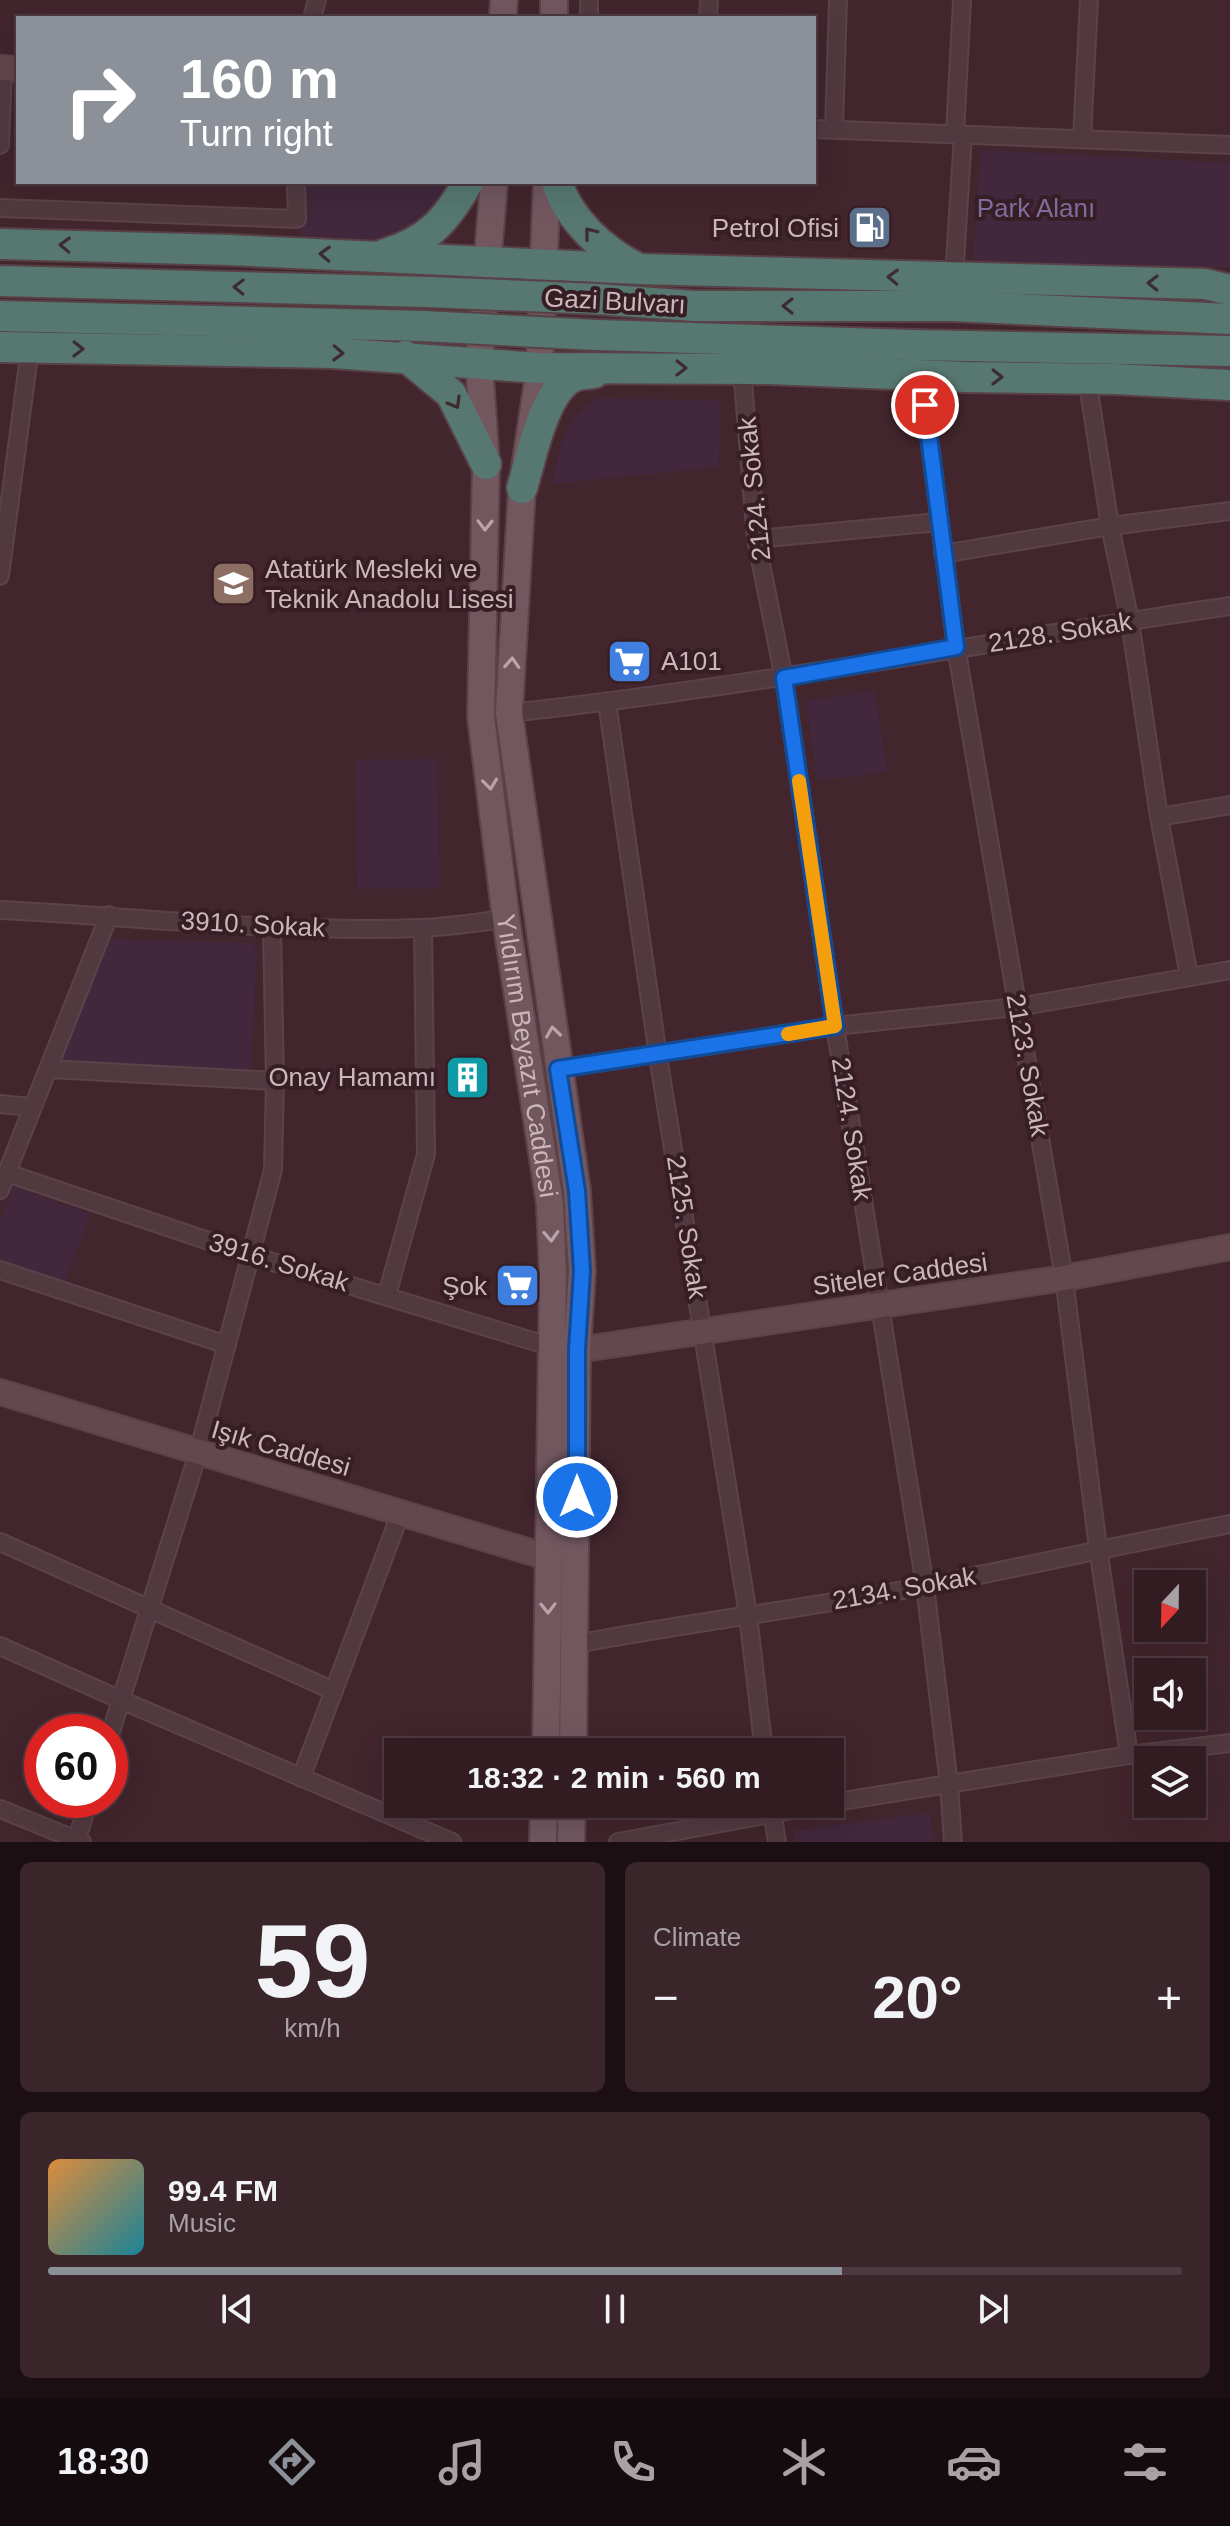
<!DOCTYPE html>
<html lang="en">
<head>
<meta charset="utf-8">
<style>
  body { margin:0; font-family:Arial,sans-serif; background:#3a252a; color:#f1f3f6; height:100vh; display:flex; flex-direction:column; font-size:30px; white-space:nowrap }
  * { box-sizing:border-box; margin:0 }
  p { font-size:26px; color:#a8a1a5 }
  .icon { flex:none; width:44px; height:44px; fill:none; stroke:currentColor; stroke-width:2; stroke-linecap:round; stroke-linejoin:round }
  .map { position:relative; height:1842px; overflow:hidden }
  .side { display:flex; flex-direction:column; gap:20px; padding:20px; background:#1c0f13; flex:1 }
  .side>* { flex:none }
  .top-card { position:absolute; left:16px; top:16px; width:800px; height:168px; border-radius:0px; box-shadow:0 8px 32px #0002,0 0 0 2px #4d3a40; background:#8c9099; color:#fff; overflow:hidden }
  .needle { width:52px; rotate:202deg }
  .fabs { position:absolute; left:1134px; top:1570px; display:grid; gap:16px }
  .fabs a { display:grid; place-items:center; width:72px; height:72px; border-radius:0px; background:#321c22; box-shadow:0 8px 32px #0002,0 0 0 2px #4d3a40; font-size:40px }
  .speed { position:absolute; left:24px; top:1714px; display:flex; gap:16px; font-size:40px; font-weight:700; text-align:center }
  .speed>* { display:grid; place-content:center; width:104px; height:104px; border-radius:50%; background:#321c22; box-shadow:0 8px 32px #0002,0 0 0 2px #4d3a40; line-height:1 }
  .speed .limit { border:12px solid #d22; background:#fff; color:#111 }
  .pin { position:absolute; display:grid; place-items:center; width:68px; height:68px; color:#fff; margin:-34px; border:4px solid #fff; border-radius:50%; box-shadow:0 2px 8px #0007 }
  .me { position:absolute; width:88px; margin:-44px; rotate:0deg; stroke-linejoin:round; filter:drop-shadow(0 0 6px #0008) }
  .turn { display:flex; align-items:center; gap:28px; height:168px; padding:0 32px; font-size:36px }
  .turn .icon { width:104px; height:104px; stroke-width:2.5 }
  .turn b { display:block; font-size:56px; line-height:68px }
  .big { font-size:60px; font-weight:800; line-height:1.1 }
  .side .widget { flex:1; display:flex; flex-direction:column; justify-content:center; gap:12px; min-width:0; padding:0 28px; border-radius:12px; background:#3a252a }
  .side .dial { align-items:center; gap:0 }
  .dial b { font-size:104px; line-height:1 }
  .song { display:flex; align-items:center; gap:24px }
  .cover { width:96px; height:96px; border-radius:12px; background:linear-gradient(135deg,hsl(30 70% 55%),hsl(190 70% 35%)) }
  .played { height:8px; border-radius:4px; background:linear-gradient(90deg,#8c9099 70%,#4d3a40 70%) }
  .keys { display:flex; justify-content:space-around; direction:ltr }
  .heat { display:flex; justify-content:space-between; align-items:center; font-size:44px; direction:ltr }
  .side .tiles { flex:1; display:grid; gap:20px; grid-template-columns:1fr 1fr }
  .widget:last-child { grid-column:span 2 }
  .trip { position:absolute; left:384px; top:1738px; width:460px; height:80px; border-radius:0px; background:#321c22; box-shadow:0 8px 32px #0002,0 0 0 2px #4d3a40; font-weight:800; line-height:80px; text-align:center }
  .dock { display:flex; height:128px; justify-content:space-around; align-items:center; background:#140b0e; color:#a8a1a5 }
  .dock .icon { width:56px; height:56px }
  .dock .on { color:#8c9099 }
  .dock b { font-size:36px; color:#f1f3f6 }
  .map>svg:first-child { display:block }
  .green { fill:#43273c }
  .lines { fill:none; stroke-linecap:round; stroke-linejoin:round }
  .street-casing { stroke:#5b4349; stroke-width:20 }
  .secondary-casing { stroke:#5b4349; stroke-width:28 }
  .primary-casing { stroke:#5b4349; stroke-width:30 }
  .highway-casing { stroke:#594148; stroke-width:34 }
  .street { stroke:#523940; stroke-width:16 }
  .secondary { stroke:#65474e; stroke-width:24 }
  .primary { stroke:#72575f; stroke-width:26 }
  .highway { stroke:#567870; stroke-width:30 }
  .highway-bridge-casing { stroke:#594148; stroke-width:34; stroke-linecap:butt }
  .highway-bridge { stroke:#567870; stroke-width:30 }
  .oneway { stroke:#3c2c30 }
  .oneway2 { stroke:#baa3a9 }
  .route-casing { stroke:#114b97; stroke-width:20 }
  .route { stroke:#1a73e8; stroke-width:14 }
  .slow { stroke:#f59e0b; stroke-width:14 }
  .labels { text-anchor:middle; dominant-baseline:central; stroke-width:8; stroke-linejoin:round; paint-order:stroke }
  .park-label { font-size:26px; fill:#7f6c9e; stroke:#371e25 }
  .poi-label { font-size:26px; fill:#ccb6bb; stroke:#371e25; text-anchor:end }
  .street-label { font-size:26px; fill:#ccb6bb; stroke:#371e25 }
</style>
</head>
<body>
<div class="map">
<svg width="1230" height="1842" viewBox="0 0 1230 1842">
  <rect width="100%" height="100%" fill="#42252d"/>
  <!-- green -->
  <g class="green">
    <path d="M981,150l249,13v105l-257,-7z"/>
    <path d="M301,182h151c-7,15 -31,43 -46,51 -20,13 -82,7 -105,1z"/>
    <path d="M602,398l118,3 -1,66 -167,17c10,-40 9,-68 50,-86z"/>
    <path d="M875,691l12,81 -70,9 -11,-80z"/>
    <path d="M437,759l3,129 -83,1 -2,-129z"/>
    <path d="M108,939l142,4 7,7 -6,122 -191,-13z"/>
    <path d="M13,1186l77,28 -25,69 -65,-23v-38z"/>
    <path d="M930,1813l4,29h-139l-2,-11z"/>
  </g>
  <g class="lines">
    <defs>
      <g id="street">
        <path d="M312,18l5,-18"/>
        <path d="M589,18v-18"/>
        <path d="M708,18l1,-18"/>
        <path d="M814,129l416,16"/>
        <path d="M834,129l4,-129"/>
        <path d="M955,134l7,-134"/>
        <path d="M1082,139l7,-139"/>
        <path d="M0,145l3,-77"/>
        <path d="M0,208l297,11 -1,-37"/>
        <path d="M954,278l9,-143"/>
        <path d="M742,369l14,170 28,139 51,348 90,560 24,198 4,58"/>
        <path d="M921,375l35,272 108,631 34,270 31,207"/>
        <path d="M1087,378l23,148 20,95 29,196 30,159"/>
        <path d="M756,539l183,-17"/>
        <path d="M943,554l167,-28 120,-15"/>
        <path d="M0,576l30,-228"/>
        <path d="M607,702l51,354 90,559 16,137"/>
        <path d="M509,713c242,-26 481,-72 721,-107"/>
        <path d="M1159,817l71,-12"/>
        <path d="M0,910c140,7 280,23 421,18 28,-1 57,-6 85,-9"/>
        <path d="M49,1069l226,12"/>
        <path d="M558,1069l277,-43 183,-19 212,-37"/>
        <path d="M0,1104l31,3"/>
        <path d="M7,1173l243,82 302,92"/>
        <path d="M0,1190l109,-275"/>
        <path d="M0,1270l227,75"/>
        <path d="M387,1295l39,-141 -3,-226"/>
        <path d="M0,1542l334,149"/>
        <path d="M576,1644c116,-22 233,-36 349,-58 102,-20 203,-43 305,-62"/>
        <path d="M0,1646l121,54 331,142"/>
        <path d="M110,1735l88,-282 75,-283 2,-89 -3,-153"/>
        <path d="M301,1778l100,-266"/>
        <path d="M830,1803l299,-48 101,-12"/>
        <path d="M771,1804l6,38"/>
        <path d="M0,1809l82,33"/>
        <path d="M76,1842l13,-42"/>
        <path d="M618,1842l206,-38"/>
      </g>
      <g id="secondary">
        <path d="M0,68l18,1"/>
        <path d="M577,1350l487,-72 166,-31"/>
        <path d="M0,1392l547,165"/>
      </g>
      <g id="primary">
        <path d="M503,18l1,-18"/>
        <path d="M554,18v-18"/>
        <path id="s1" d="M494,182l-15,181 7,101 -5,253 25,202 44,285 3,71 -7,477"/>
        <path d="M547,182l-8,192 -17,114 -13,225 68,478 5,80 -5,79 -4,402"/>
        <path d="M543,1842l1,-38"/>
        <path d="M571,1842l1,-38"/>
      </g>
      <g id="highway">
        <path d="M557,182c12,38 45,68 80,86"/>
        <path d="M0,244l229,6 410,19 566,15 25,6"/>
        <path d="M385,254c43,-13 61,-33 83,-72"/>
        <path d="M0,281l429,11"/>
        <path d="M597,299l98,7h257l278,13"/>
        <path d="M0,316l423,10"/>
        <path d="M597,335l316,10 317,6"/>
        <path d="M0,347l333,6 206,15 230,1 196,8 150,2 115,6"/>
        <path d="M405,356l46,38 35,70"/>
        <path d="M522,488c9,-29 22,-100 53,-112 5,-2 13,-2 19,-3"/>
      </g>
    </defs>
    <!-- street casing -->
    <use href="#street" class="street-casing"/>
    <!-- secondary casing -->
    <use href="#secondary" class="secondary-casing"/>
    <!-- primary casing -->
    <use href="#primary" class="primary-casing"/>
    <!-- highway casing -->
    <use href="#highway" class="highway-casing"/>
    <!-- street -->
    <use href="#street" class="street"/>
    <!-- secondary -->
    <use href="#secondary" class="secondary"/>
    <!-- primary -->
    <use href="#primary" class="primary"/>
    <!-- highway -->
    <use href="#highway" class="highway"/>
    <defs>
      <g id="highway-bridge">
        <path d="M429,292l168,7"/>
        <path d="M423,326l174,9"/>
      </g>
    </defs>
    <!-- highway-bridge casing -->
    <use href="#highway-bridge" class="highway-bridge-casing"/>
    <!-- highway-bridge -->
    <use href="#highway-bridge" class="highway-bridge"/>
  </g>
  <!-- one-way arrows -->
  <defs><path id="oneway-chevron" d="M-2-3.5L2.5 0L-2 3.5" fill="none" stroke-width="1.6" stroke-linecap="round" stroke-linejoin="round" transform="scale(2)"/></defs>
  <g class="oneway">
    <use href="#oneway-chevron" transform="translate(590 233) rotate(-129)"/>
    <use href="#oneway-chevron" transform="translate(65 245) rotate(-178)"/>
    <use href="#oneway-chevron" transform="translate(325 254) rotate(-178)"/>
    <use href="#oneway-chevron" transform="translate(893 277) rotate(-178)"/>
    <use href="#oneway-chevron" transform="translate(1153 283) rotate(-179)"/>
    <use href="#oneway-chevron" transform="translate(239 287) rotate(-179)"/>
    <use href="#oneway-chevron" transform="translate(788 306) rotate(180)"/>
    <use href="#oneway-chevron" transform="translate(78 349) rotate(1)"/>
    <use href="#oneway-chevron" transform="translate(338 353) rotate(2)"/>
    <use href="#oneway-chevron" transform="translate(681 368) rotate(1)"/>
    <use href="#oneway-chevron" transform="translate(997 377) rotate(1)"/>
    <use href="#oneway-chevron" transform="translate(455 403) rotate(60)"/>
  </g>
  <g class="oneway2">
    <use href="#oneway-chevron" transform="translate(485 525) rotate(91)"/>
    <use href="#oneway-chevron" transform="translate(512 663) rotate(-87)"/>
    <use href="#oneway-chevron" transform="translate(490 784) rotate(83)"/>
    <use href="#oneway-chevron" transform="translate(553 1032) rotate(-98)"/>
    <use href="#oneway-chevron" transform="translate(551 1236) rotate(87)"/>
    <use href="#oneway-chevron" transform="translate(548 1608) rotate(89)"/>
  </g>
  <g class="lines">
    <defs>
      <path id="route" d="M577,1497v-147l5,-79 -5,-80 -19,-122 277,-43 -51,-348 172,-31 -31,-242"/>
    </defs>
    <!-- route casing -->
    <use href="#route" class="route-casing"/>
    <!-- route -->
    <use href="#route" class="route"/>
    <!-- slow -->
    <path class="slow" d="M788,1034l47,-8 -36,-245"/>
  </g>
  <!-- icons -->
  <defs>
    <symbol id="fuel-square" viewBox="-11 -11 22 22"><rect x="-9" y="-9" width="18" height="18" rx="4" fill="#5c6f8a" stroke="#371e25"/><path d="M-5.5-6h7V0h2V4h1.3V-2.5L3-4.5l.8-.8L6-3V5H2.5V1h-1V6h-7ZM-4.2-4.7v3.2H.2V-4.7Z" fill="#fff"/></symbol>
    <symbol id="school-square" viewBox="-11 -11 22 22"><rect x="-9" y="-9" width="18" height="18" rx="4" fill="#8d6e63" stroke="#371e25"/><path d="M0-5L7-2L0 1L-7-2ZM-4 1L0 2.5L4 1V4Q0 6-4 4Z" fill="#fff"/></symbol>
    <symbol id="supermarket-square" viewBox="-11 -11 22 22"><rect x="-9" y="-9" width="18" height="18" rx="4" fill="#3f7fe0" stroke="#371e25"/><path d="M-6-5.5h2.5l.6 2H6L4.5 2H-2.5L-4.4-4H-6ZM-1.5 3.2a1.3 1.3 0 1 0 .1 0ZM3 3.2a1.3 1.3 0 1 0 .1 0Z" fill="#fff"/></symbol>
    <symbol id="building-square" viewBox="-11 -11 22 22"><rect x="-9" y="-9" width="18" height="18" rx="4" fill="#0f9aa8" stroke="#371e25"/><path d="M-4-6H4V6H1V3H-1V6H-4ZM-2.5-4.3h1.7v1.8h-1.7ZM.8-4.3h1.7v1.8H.8ZM-2.5-1h1.7V.8h-1.7ZM.8-1h1.7V.8H.8Z" fill="#fff"/></symbol>
  </defs>
  <g fill-rule="evenodd">
    <use href="#fuel-square" x="844" y="202" width="51" height="51"/>
    <use href="#school-square" x="208" y="558" width="51" height="51"/>
    <use href="#supermarket-square" x="604" y="636" width="51" height="51"/>
    <use href="#building-square" x="442" y="1052" width="51" height="51"/>
    <use href="#supermarket-square" x="492" y="1260" width="51" height="51"/>
  </g>
  <g class="labels">
    <!-- park labels -->
    <g class="park-label">
      <text x="1036" y="208">Park Alanı</text>
    </g>
    <!-- poi labels -->
    <g class="poi-label">
      <text x="839" y="228">Petrol Ofisi</text>
      <text x="265" y="569" text-anchor="start">Atatürk Mesleki ve<tspan x="265" dy="30">Teknik Anadolu Lisesi</tspan></text>
      <text x="661" y="661" text-anchor="start">A101</text>
      <text x="436" y="1077">Onay Hamamı</text>
      <text x="487" y="1286">Şok</text>
    </g>
    <!-- street labels -->
    <g class="street-label">
      <text transform="translate(615 301) rotate(3)">Gazi Bulvarı</text>
      <text transform="translate(754 489) rotate(-96)">2124. Sokak</text>
      <text transform="translate(1060 632) rotate(-9)">2128. Sokak</text>
      <text transform="translate(253 924) rotate(3)">3910. Sokak</text>
      <text stroke="none"><textPath href="#s1" startOffset="878">Yıldırım Beyazıt Caddesi</textPath></text>
      <text transform="translate(1028 1065) rotate(80)">2123. Sokak</text>
      <text transform="translate(852 1129) rotate(81)">2124. Sokak</text>
      <text transform="translate(687 1227) rotate(81)">2125. Sokak</text>
      <text transform="translate(279 1262) rotate(17)">3916. Sokak</text>
      <text transform="translate(900 1274) rotate(-8)">Siteler Caddesi</text>
      <text transform="translate(281 1448) rotate(16)">Işık Caddesi</text>
      <text transform="translate(904 1588) rotate(-10)">2134. Sokak</text>
    </g>
  </g>
</svg>
<div class="fabs">
<a><svg class="needle" viewBox="-14 -14 28 28"><path d="M0-13l5 13h-10z" fill="#e53935"/><path d="M0 13l5-13h-10z" fill="#a8a1a5"/></svg></a>
<a><svg class="icon" aria-label="sound" viewBox="0 0 24 24"><path d="M4 9h4l5-4v14l-5-4H4zM17 9q2 3 0 6"/></svg></a>
<a><svg class="icon" aria-label="layers" viewBox="0 0 24 24"><path d="M12 4l9 5-9 5-9-5zM3 14l9 5 9-5"/></svg></a>
</div>
<div class="speed"><div class="limit">60</div></div>
<div class="pin" style="left:925px;top:405px;background:#d93025"><svg class="icon" aria-label="arrive" viewBox="0 0 24 24"><path d="M6 21V4h12l-3 4 3 4H6"/></svg></div>
<svg class="me" style="left:577px;top:1497px" viewBox="-20 -20 40 40"><circle r="17" fill="#1a73e8" stroke="#fff" stroke-width="3"/><path d="M0-11L8 9 0 5-8 9z" fill="#fff"/></svg>
<div class="trip">18:32 · 2 min · 560 m</div>
<div class="top-card">
<div class="turn"><svg class="icon" aria-label="right" viewBox="0 0 24 24"><path d="M7 20v-9h11M14 6l5 5-5 5"/></svg><div><b>160 m</b>Turn right</div></div>
</div>
</div>
<section class="side">
<div class="tiles">
<div class="widget dial"><b>59</b><p>km/h</p></div>
<div class="widget"><p>Climate</p>
<div class="heat"><a>−</a><b class="big">20°</b><a>+</a></div>
</div>
<div class="widget">
<div class="song"><i class="cover"></i><div><b>99.4 FM</b><p>Music</p></div></div>
<div class="played"></div>
<div class="keys"><svg class="icon" aria-label="previous" viewBox="0 0 24 24"><path d="M18 5L8 12l10 7zM5 5v14"/></svg><svg class="icon" aria-label="pause" viewBox="0 0 24 24"><path d="M8 5v14M16 5v14"/></svg><svg class="icon" aria-label="next" viewBox="0 0 24 24"><path d="M6 5l10 7-10 7zM19 5v14"/></svg></div>
</div>
</div>
</section>
<nav class="dock">
<b>18:30</b>
<svg class="icon on" aria-label="directions" viewBox="0 0 24 24"><path d="M12 3l9 9-9 9-9-9zM9 14v-3h6M13 9l2 2-2 2"/></svg>
<svg class="icon" aria-label="music" viewBox="0 0 24 24"><path d="M9 18V5l10-2v13"/><circle cx="6" cy="18" r="3"/><circle cx="16" cy="16" r="3"/></svg>
<svg class="icon" aria-label="phone" viewBox="0 0 24 24"><path d="M5 4h4l2 5-3 2q2 4 5 5l2-3 5 2v4C11 20 4 13 5 4z"/></svg>
<svg class="icon" aria-label="climate" viewBox="0 0 24 24"><path d="M12 3v18M4 7l16 10M4 17L20 7"/></svg>
<svg class="icon" aria-label="car" viewBox="0 0 24 24"><path d="M5 17H2v-5l4-1 3-4h7l3 4 3 1v5h-3M9 17h6M6 11h13"/><circle cx="7" cy="17" r="2"/><circle cx="17" cy="17" r="2"/></svg>
<svg class="icon" aria-label="filters" viewBox="0 0 24 24"><path d="M4 7h16M4 17h16"/><circle cx="9" cy="7" r="2"/><circle cx="15" cy="17" r="2"/></svg>
</nav>
</body>
</html>
